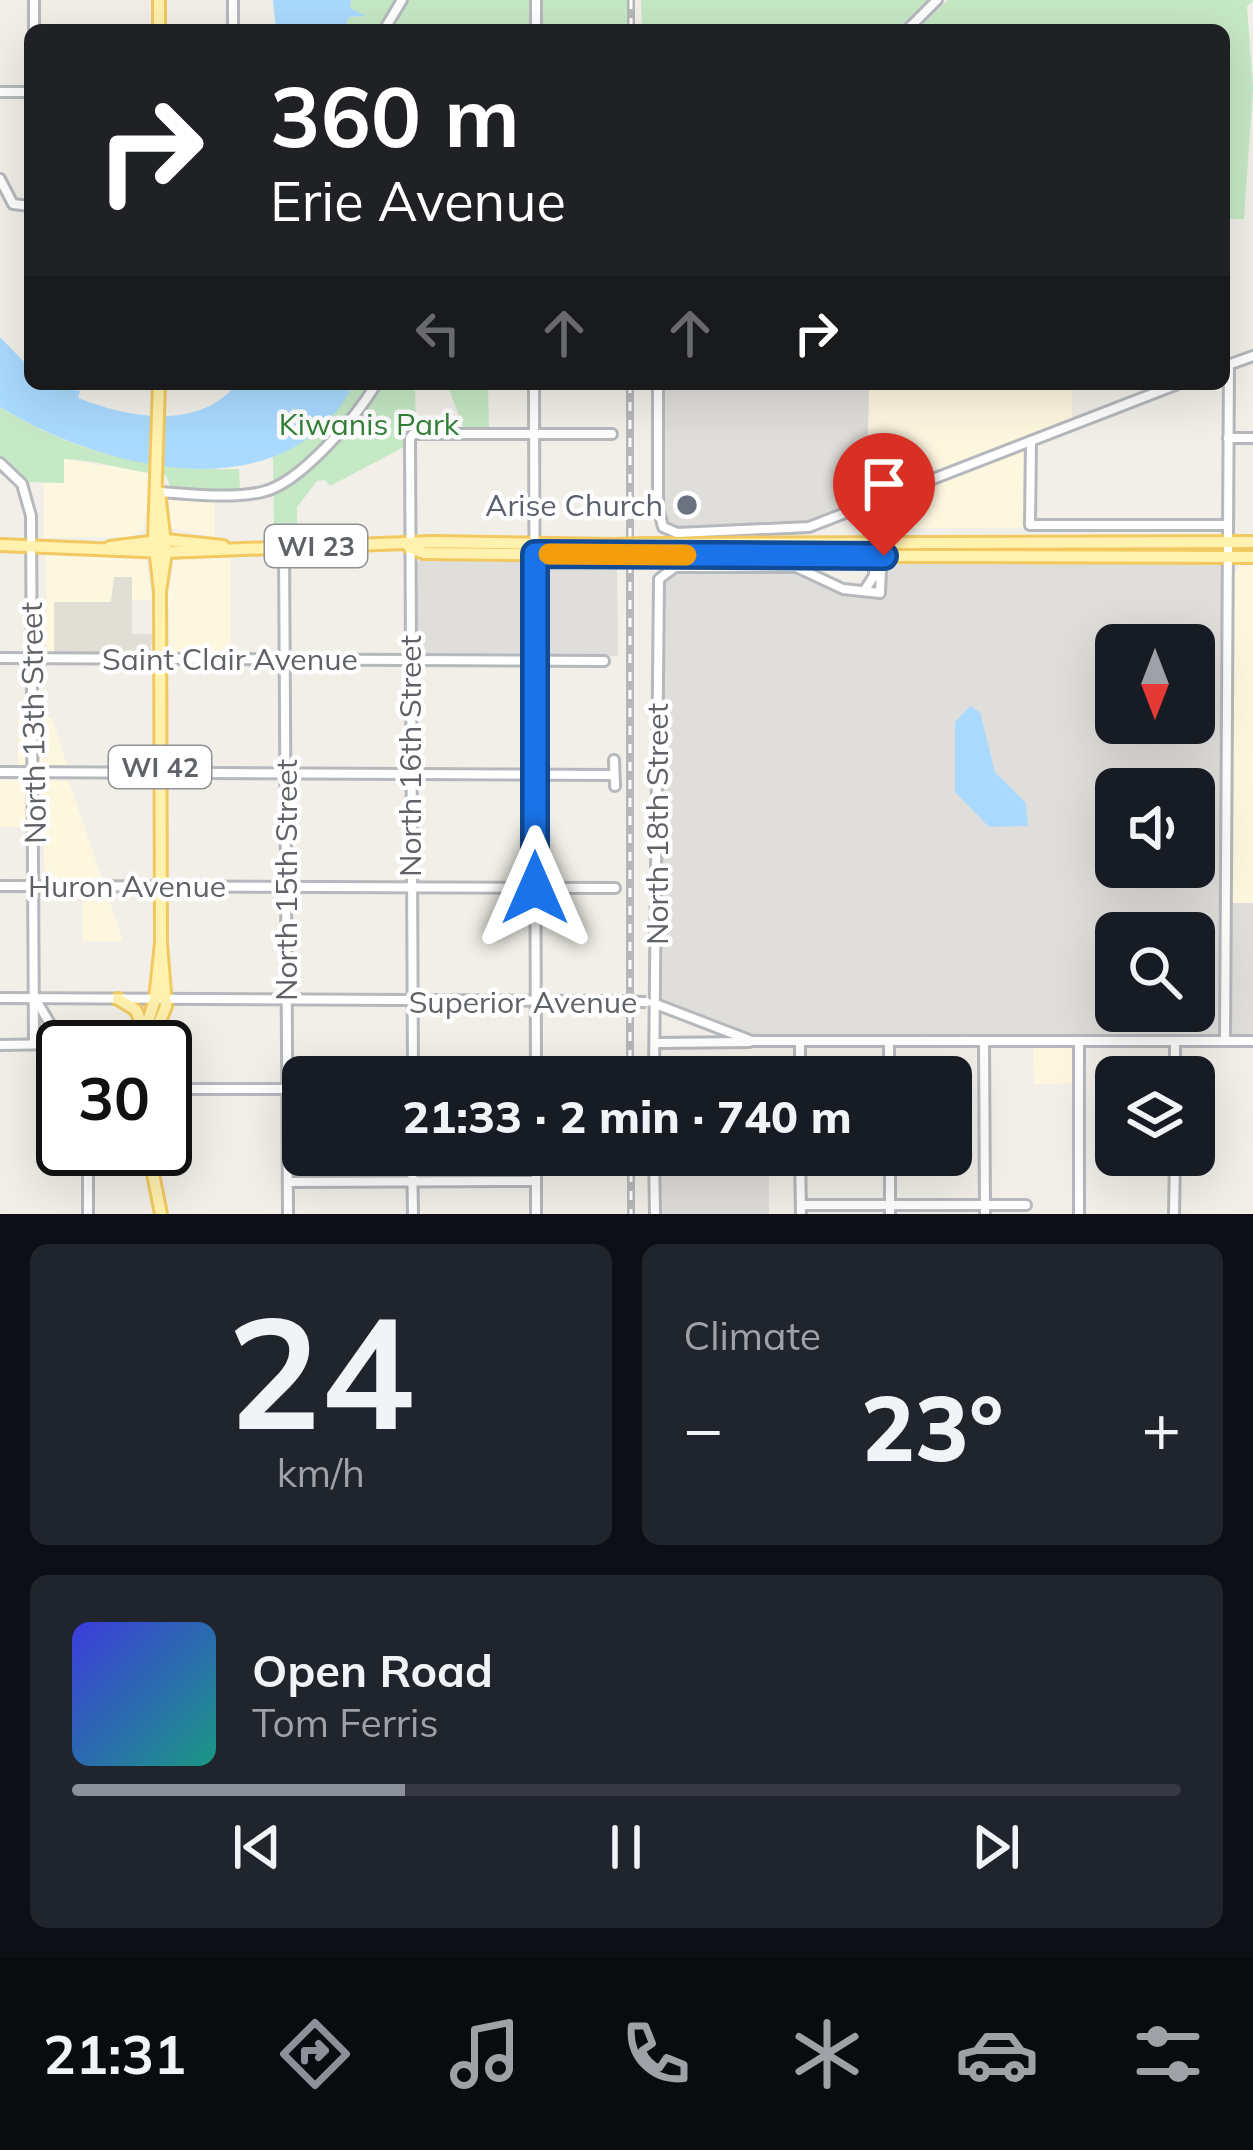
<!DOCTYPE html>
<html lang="en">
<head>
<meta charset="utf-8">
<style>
  body { margin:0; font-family:Mulish,sans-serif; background:#20242c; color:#f1f3f6; height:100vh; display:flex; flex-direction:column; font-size:45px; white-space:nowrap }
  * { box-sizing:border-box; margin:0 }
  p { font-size:39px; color:#9ea1a6 }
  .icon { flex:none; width:66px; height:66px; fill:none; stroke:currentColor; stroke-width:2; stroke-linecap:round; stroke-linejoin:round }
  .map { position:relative; height:1214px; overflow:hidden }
  .side { display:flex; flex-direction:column; gap:30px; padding:30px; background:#0d0f14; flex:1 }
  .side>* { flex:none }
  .top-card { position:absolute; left:24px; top:24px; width:1206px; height:366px; border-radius:18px; box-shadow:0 12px 48px #0002; background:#202124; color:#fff; overflow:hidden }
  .needle { width:78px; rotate:180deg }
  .controls { position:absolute; left:1095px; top:624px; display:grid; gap:24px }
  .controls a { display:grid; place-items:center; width:120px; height:120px; border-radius:18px; background:#171b24; box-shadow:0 12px 48px #0002; font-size:60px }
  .speed { position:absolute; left:36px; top:1020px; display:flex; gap:24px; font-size:60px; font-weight:700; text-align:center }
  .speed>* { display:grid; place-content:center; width:156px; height:156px; border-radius:50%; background:#171b24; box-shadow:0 12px 48px #0002; line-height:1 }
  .speed .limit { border:6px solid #111; border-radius:18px; background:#fff; color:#111 }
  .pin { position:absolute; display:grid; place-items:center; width:102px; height:102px; color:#fff; margin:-123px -51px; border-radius:50% 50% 50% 0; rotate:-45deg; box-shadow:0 0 12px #0007 }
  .pin .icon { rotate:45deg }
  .me { position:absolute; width:132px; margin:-66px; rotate:0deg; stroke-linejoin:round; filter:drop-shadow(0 0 9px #0008) }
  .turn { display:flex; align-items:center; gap:42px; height:252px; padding:0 48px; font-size:54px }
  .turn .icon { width:156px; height:156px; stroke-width:2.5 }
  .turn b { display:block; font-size:84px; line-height:102px }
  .lanes { display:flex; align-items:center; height:114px; padding:0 48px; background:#0003; justify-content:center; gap:60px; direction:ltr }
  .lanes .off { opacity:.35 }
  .big { font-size:90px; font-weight:800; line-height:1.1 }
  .side .card { flex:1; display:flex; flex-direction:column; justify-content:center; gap:18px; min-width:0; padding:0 42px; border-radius:18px; background:#20242c }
  .side .dial { align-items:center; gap:0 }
  .dial b { font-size:156px; line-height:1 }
  .song { display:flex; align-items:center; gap:36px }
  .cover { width:144px; height:144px; border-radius:18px; background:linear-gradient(135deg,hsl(240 70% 55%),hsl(170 70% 35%)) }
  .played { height:12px; border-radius:6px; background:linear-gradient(90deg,#8c9099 30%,#363941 30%) }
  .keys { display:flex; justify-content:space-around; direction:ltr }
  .heat { display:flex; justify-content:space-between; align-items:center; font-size:66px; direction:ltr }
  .side .tiles { flex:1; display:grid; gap:30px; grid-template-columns:1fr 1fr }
  .card:last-child { grid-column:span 2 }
  .trip { position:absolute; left:282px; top:1056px; width:690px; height:120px; border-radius:18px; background:#171b24; box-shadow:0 12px 48px #0002; font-weight:800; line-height:120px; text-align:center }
  .tabs { display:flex; height:192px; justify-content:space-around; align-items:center; background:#090b0e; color:#9ea1a6 }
  .tabs .icon { width:84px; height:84px }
  .tabs .active { color:#8c9099 }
  .tabs b { font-size:54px; color:#f1f3f6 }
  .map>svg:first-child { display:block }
  .commercial { fill:#fef7e0 }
  .industrial { fill:#e0deda; fill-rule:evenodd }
  .education { fill:#e1ded6 }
  .green { fill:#c5e8c5 }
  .water { fill:#aadaff }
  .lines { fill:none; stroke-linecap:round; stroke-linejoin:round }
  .minor-casing { stroke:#b5b8bc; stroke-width:14 }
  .major-casing { stroke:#f2c960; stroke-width:16 }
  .minor { stroke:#fff; stroke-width:8 }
  .major { stroke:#fff2af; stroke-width:10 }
  .rail-casing { stroke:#b6b7b8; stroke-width:8 }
  .rail { stroke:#fff; stroke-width:3; stroke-dasharray:9; stroke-linecap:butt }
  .minor-bridge-casing { stroke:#b5b8bc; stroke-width:14; stroke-linecap:butt }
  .major-bridge-casing { stroke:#f2c960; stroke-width:16; stroke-linecap:butt }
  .minor-bridge { stroke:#fff; stroke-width:8 }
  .major-bridge { stroke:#fff2af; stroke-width:10 }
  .route-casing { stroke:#114b97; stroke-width:30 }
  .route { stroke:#1a73e8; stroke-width:21 }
  .slow { stroke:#f59e0b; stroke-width:21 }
  .worship-dot { fill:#6b7280; stroke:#fff; stroke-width:4.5 }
  .labels { text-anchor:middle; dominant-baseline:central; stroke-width:9; stroke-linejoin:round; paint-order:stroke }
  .shield { fill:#fff; stroke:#8f9295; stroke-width:3 }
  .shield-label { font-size:27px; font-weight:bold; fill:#5f6368 }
  .park-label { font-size:30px; fill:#348238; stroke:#fff }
  .worship-label { font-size:30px; fill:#5b616d; stroke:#fff; text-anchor:end }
  .street-label { font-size:30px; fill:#5f6368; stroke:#fff }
</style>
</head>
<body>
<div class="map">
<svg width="1253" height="1214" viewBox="0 0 1253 1214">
  <rect width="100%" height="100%" fill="#f1efe8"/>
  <!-- commercial -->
  <g class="commercial">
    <path d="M868,384h204v37l-44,17 -1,90h-138l1,-22 12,-9 -4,-11 -25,9 -6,-11z"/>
    <path d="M64,459l89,15 -10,57 -12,6 -87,1v-55l20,-1z"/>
    <path d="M215,498v39l-45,-9 -1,-28z"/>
    <path d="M46,553l99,3 7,44h-20v-22l-17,-1 -4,25h-57v51h-8z"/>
    <path d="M231,555v100l-60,-1 -3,-55 6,-39z"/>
    <path d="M1253,564v339h-22l2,-326 5,-9z"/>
    <path d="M18,718h34l15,47h-49z"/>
    <path d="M0,780l69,1 54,160h-40l-1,-59 -37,-2 -2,-53h-43z"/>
    <path d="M1033,1041h46v42l-45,1z"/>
  </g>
  <!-- industrial -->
  <g class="industrial">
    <path d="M662,384h372h-165l-2,100 6,11 -74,29 -119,5 -12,-2 -5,-11z"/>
    <path d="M874,556l351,1 1,346h27v138h-501l-95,-38v-416l9,-17 130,-3 42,20 38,2zM1116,645h78v78h-78zM1116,789h78v78h-78zM1116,933h78v78h-78z"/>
    <path d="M421,558l196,1 1,97 -200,-3 -3,-86z"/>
    <path d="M654,1155h115v59h-114z"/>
  </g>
  <!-- education -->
  <g class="education">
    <path d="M114,577h18v57h20l-1,18 -97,1v-51h57z"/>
    <path d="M286,1089h17v66h110l-1,26 -124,1z"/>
  </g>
  <!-- green -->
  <g class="green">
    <path d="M351,0h279v30h-286l5,-13 16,-1 -15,-8z"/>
    <path d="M641,0h286l-30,30h-255z"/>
    <path d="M948,0h305l-6,7 6,81 -9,131h-20v-189h-307z"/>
    <path d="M354,384h61l1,44h-12v19l-74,39 -5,-6 -8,1 -20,26v30h-23l-1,-81c34,-13 64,-40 81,-72z"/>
    <path d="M447,384h41l1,46 -25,-1z"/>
    <path d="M0,407c74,46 152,64 239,62l1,21 -69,-1 -5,-14c-35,-3 -68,-15 -102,-16v24l-38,-1 -26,-19z"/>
  </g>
  <!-- water -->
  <g class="water">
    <path d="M273,0h78l-1,8 16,8 -17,1 -5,13h-68z"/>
    <path d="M0,337l30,31v16l50,7 -2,7c49,19 119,34 159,-14h117c-69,133 -253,85 -354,23z"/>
    <path d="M970,706l10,6 15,60 31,31 2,23 -39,1 -34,-35v-70z"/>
  </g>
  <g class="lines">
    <defs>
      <g id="minor">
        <path d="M34,0v30"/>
        <path d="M233,0v30"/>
        <path d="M384,30l18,-30"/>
        <path d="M536,30v-30"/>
        <path d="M907,30l30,-30"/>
        <path d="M0,92h30"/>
        <path d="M0,179l13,25 17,2"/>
        <path d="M1225,366l28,-10"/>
        <path d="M534,384l2,693"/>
        <path d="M658,384v123l5,20 14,6 132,-6 369,-143"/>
        <path d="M1228,438h25"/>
        <path d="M1031,441l-1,84h197"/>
        <path d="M0,463l22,21 9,32 3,528"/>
        <path d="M159,492c32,2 72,7 103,0 38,-8 95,-76 114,-108"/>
        <path d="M284,546l4,668"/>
        <path d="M864,591l10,-15 1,-74"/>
        <path d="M0,658l604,3"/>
        <path d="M614,760l1,26"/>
        <path d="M0,772l614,3"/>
        <path d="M0,886l615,2"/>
        <path d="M0,998l601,3"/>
        <path d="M36,1000l26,44"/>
        <path d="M653,1003l99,38h501"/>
        <path d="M984,1041l1,173"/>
        <path d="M1079,1041v173"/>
        <path d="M1175,1041v36"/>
        <path d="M1225,1041l4,-676"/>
        <path d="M800,1042v35"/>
        <path d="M889,1042v35"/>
        <path d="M656,1043l93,-1"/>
        <path d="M0,1045l63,-1"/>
        <path d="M413,1077l-3,-639 3,-4h199"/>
        <path d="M654,1077l5,-498 16,-12h121l47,22 37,4 4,-95"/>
        <path d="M188,1089h115"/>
        <path d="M88,1149v65"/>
        <path d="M412,1155l1,59"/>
        <path d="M654,1155l1,59"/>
        <path d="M800,1155l1,59"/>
        <path d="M890,1155v59"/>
        <path d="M288,1182l248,-1"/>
        <path d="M801,1205h225"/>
        <path d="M536,1214v-59"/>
        <path d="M1174,1214l1,-59"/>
      </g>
      <g id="major">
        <path d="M159,0v30"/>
        <path d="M159,384l-5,156 6,51"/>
        <path d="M644,544l609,-2"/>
        <path d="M0,545l166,7 266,-10 183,3"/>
        <path d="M110,547l56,-7 57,6"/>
        <path d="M409,547l15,6 190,2"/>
        <path d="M644,555l609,2"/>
        <path d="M118,999l18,11 8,21"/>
        <path d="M140,1047l15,-48 6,-56 -1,-352 6,-39 -7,-60"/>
        <path d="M150,1047l16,-41 -5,-63"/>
        <path d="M148,1149l13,65"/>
      </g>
    </defs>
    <!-- minor casing -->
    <use href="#minor" class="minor-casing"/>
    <!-- major casing -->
    <use href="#major" class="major-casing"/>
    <!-- minor -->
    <use href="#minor" class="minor"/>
    <!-- major -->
    <use href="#major" class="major"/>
    <defs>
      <g id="rail">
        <path d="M631,0v30"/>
        <path d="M630,384v693"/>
        <path d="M631,1155v59"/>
      </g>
    </defs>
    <!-- rail casing -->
    <use href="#rail" class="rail-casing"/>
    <!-- rail -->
    <use href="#rail" class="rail"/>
    <defs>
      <path id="minor-bridge" d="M601,1001l45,1"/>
      <g id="major-bridge">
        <path d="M615,545l29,-1"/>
        <path d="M614,555h30"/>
      </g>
    </defs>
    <!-- minor-bridge casing -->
    <use href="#minor-bridge" class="minor-bridge-casing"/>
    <!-- major-bridge casing -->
    <use href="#major-bridge" class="major-bridge-casing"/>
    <!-- minor-bridge -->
    <use href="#minor-bridge" class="minor-bridge"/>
    <!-- major-bridge -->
    <use href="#major-bridge" class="major-bridge"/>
  </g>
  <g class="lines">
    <defs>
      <path id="route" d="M535,888v-334l349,2"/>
    </defs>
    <!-- route casing -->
    <use href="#route" class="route-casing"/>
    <!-- route -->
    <use href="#route" class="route"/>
    <!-- slow -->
    <path class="slow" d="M549,554l137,1"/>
  </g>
  <!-- markers -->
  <circle class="worship-dot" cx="687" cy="505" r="12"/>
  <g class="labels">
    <!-- shield labels -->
    <g class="shield">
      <rect x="265" y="525" width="102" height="42" rx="9"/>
      <rect x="109" y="746" width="102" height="42" rx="9"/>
    </g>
    <g class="shield-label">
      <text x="316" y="546">WI 23</text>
      <text x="160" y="767">WI 42</text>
    </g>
    <!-- park labels -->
    <g class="park-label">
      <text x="369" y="424">Kiwanis Park</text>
    </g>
    <!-- worship labels -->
    <g class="worship-label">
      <text x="663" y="505">Arise Church</text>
    </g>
    <!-- street labels -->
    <g class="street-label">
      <text x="230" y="659">Saint Clair Avenue</text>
      <text transform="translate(33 723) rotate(-91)">North 13th Street</text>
      <text transform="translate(410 756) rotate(-90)">North 16th Street</text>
      <text transform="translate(657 824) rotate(-90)">North 18th Street</text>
      <text transform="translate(286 880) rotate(-90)">North 15th Street</text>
      <text x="127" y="886">Huron Avenue</text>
      <text x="523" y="1002">Superior Avenue</text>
    </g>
  </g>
</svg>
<div class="controls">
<a><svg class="needle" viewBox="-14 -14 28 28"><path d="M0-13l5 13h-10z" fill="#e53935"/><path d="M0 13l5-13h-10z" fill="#9ea1a6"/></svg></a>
<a><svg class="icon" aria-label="sound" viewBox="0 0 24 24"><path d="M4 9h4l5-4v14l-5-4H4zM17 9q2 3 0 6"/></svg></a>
<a><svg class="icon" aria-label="search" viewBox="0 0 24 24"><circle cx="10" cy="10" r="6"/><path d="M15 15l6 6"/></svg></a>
<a><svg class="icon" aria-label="layers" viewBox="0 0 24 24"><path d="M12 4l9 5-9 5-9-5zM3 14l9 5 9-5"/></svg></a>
</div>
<div class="speed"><div class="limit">30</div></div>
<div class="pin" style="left:884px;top:556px;background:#d93025"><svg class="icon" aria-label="arrive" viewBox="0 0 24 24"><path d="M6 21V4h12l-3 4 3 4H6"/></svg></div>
<svg class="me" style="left:535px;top:888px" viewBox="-20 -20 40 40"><path d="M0-17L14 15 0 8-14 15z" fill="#1a73e8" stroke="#fff" stroke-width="4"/></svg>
<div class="trip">21:33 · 2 min · 740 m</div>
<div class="top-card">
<div class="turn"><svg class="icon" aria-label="right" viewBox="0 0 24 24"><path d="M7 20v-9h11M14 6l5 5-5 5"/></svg><div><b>360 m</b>Erie Avenue</div></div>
<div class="lanes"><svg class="icon off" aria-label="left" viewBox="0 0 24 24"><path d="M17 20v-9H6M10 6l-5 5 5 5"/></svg><svg class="icon off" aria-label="ahead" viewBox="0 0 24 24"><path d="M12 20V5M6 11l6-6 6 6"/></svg><svg class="icon off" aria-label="ahead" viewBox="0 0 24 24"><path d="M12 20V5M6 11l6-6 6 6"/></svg><svg class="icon" aria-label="right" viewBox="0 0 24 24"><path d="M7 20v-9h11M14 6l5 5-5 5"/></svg></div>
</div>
</div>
<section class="side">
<div class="tiles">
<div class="card dial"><b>24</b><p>km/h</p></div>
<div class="card"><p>Climate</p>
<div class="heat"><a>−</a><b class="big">23°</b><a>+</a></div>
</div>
<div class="card">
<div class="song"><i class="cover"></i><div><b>Open Road</b><p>Tom Ferris</p></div></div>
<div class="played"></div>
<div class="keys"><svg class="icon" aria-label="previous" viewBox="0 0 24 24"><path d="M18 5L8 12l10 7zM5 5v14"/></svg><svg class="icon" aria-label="pause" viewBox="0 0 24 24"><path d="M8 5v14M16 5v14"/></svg><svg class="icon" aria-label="next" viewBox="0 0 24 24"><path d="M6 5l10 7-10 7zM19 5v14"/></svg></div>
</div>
</div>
</section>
<nav class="tabs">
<b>21:31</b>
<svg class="icon active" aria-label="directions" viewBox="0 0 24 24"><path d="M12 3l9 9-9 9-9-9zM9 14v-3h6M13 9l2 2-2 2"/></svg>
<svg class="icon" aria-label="music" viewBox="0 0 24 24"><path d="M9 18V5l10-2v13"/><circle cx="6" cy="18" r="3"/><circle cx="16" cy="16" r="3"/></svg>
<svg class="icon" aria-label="phone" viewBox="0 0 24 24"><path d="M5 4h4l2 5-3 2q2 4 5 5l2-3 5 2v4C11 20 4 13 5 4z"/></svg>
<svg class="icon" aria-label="climate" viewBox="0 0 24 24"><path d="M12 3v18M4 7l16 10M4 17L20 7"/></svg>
<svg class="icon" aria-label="car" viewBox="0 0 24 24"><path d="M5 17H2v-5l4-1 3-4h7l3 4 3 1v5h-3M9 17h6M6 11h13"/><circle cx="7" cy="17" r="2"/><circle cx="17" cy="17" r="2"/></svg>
<svg class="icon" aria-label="filters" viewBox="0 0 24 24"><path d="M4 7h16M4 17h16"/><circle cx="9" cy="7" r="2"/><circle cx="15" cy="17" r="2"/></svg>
</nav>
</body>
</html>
